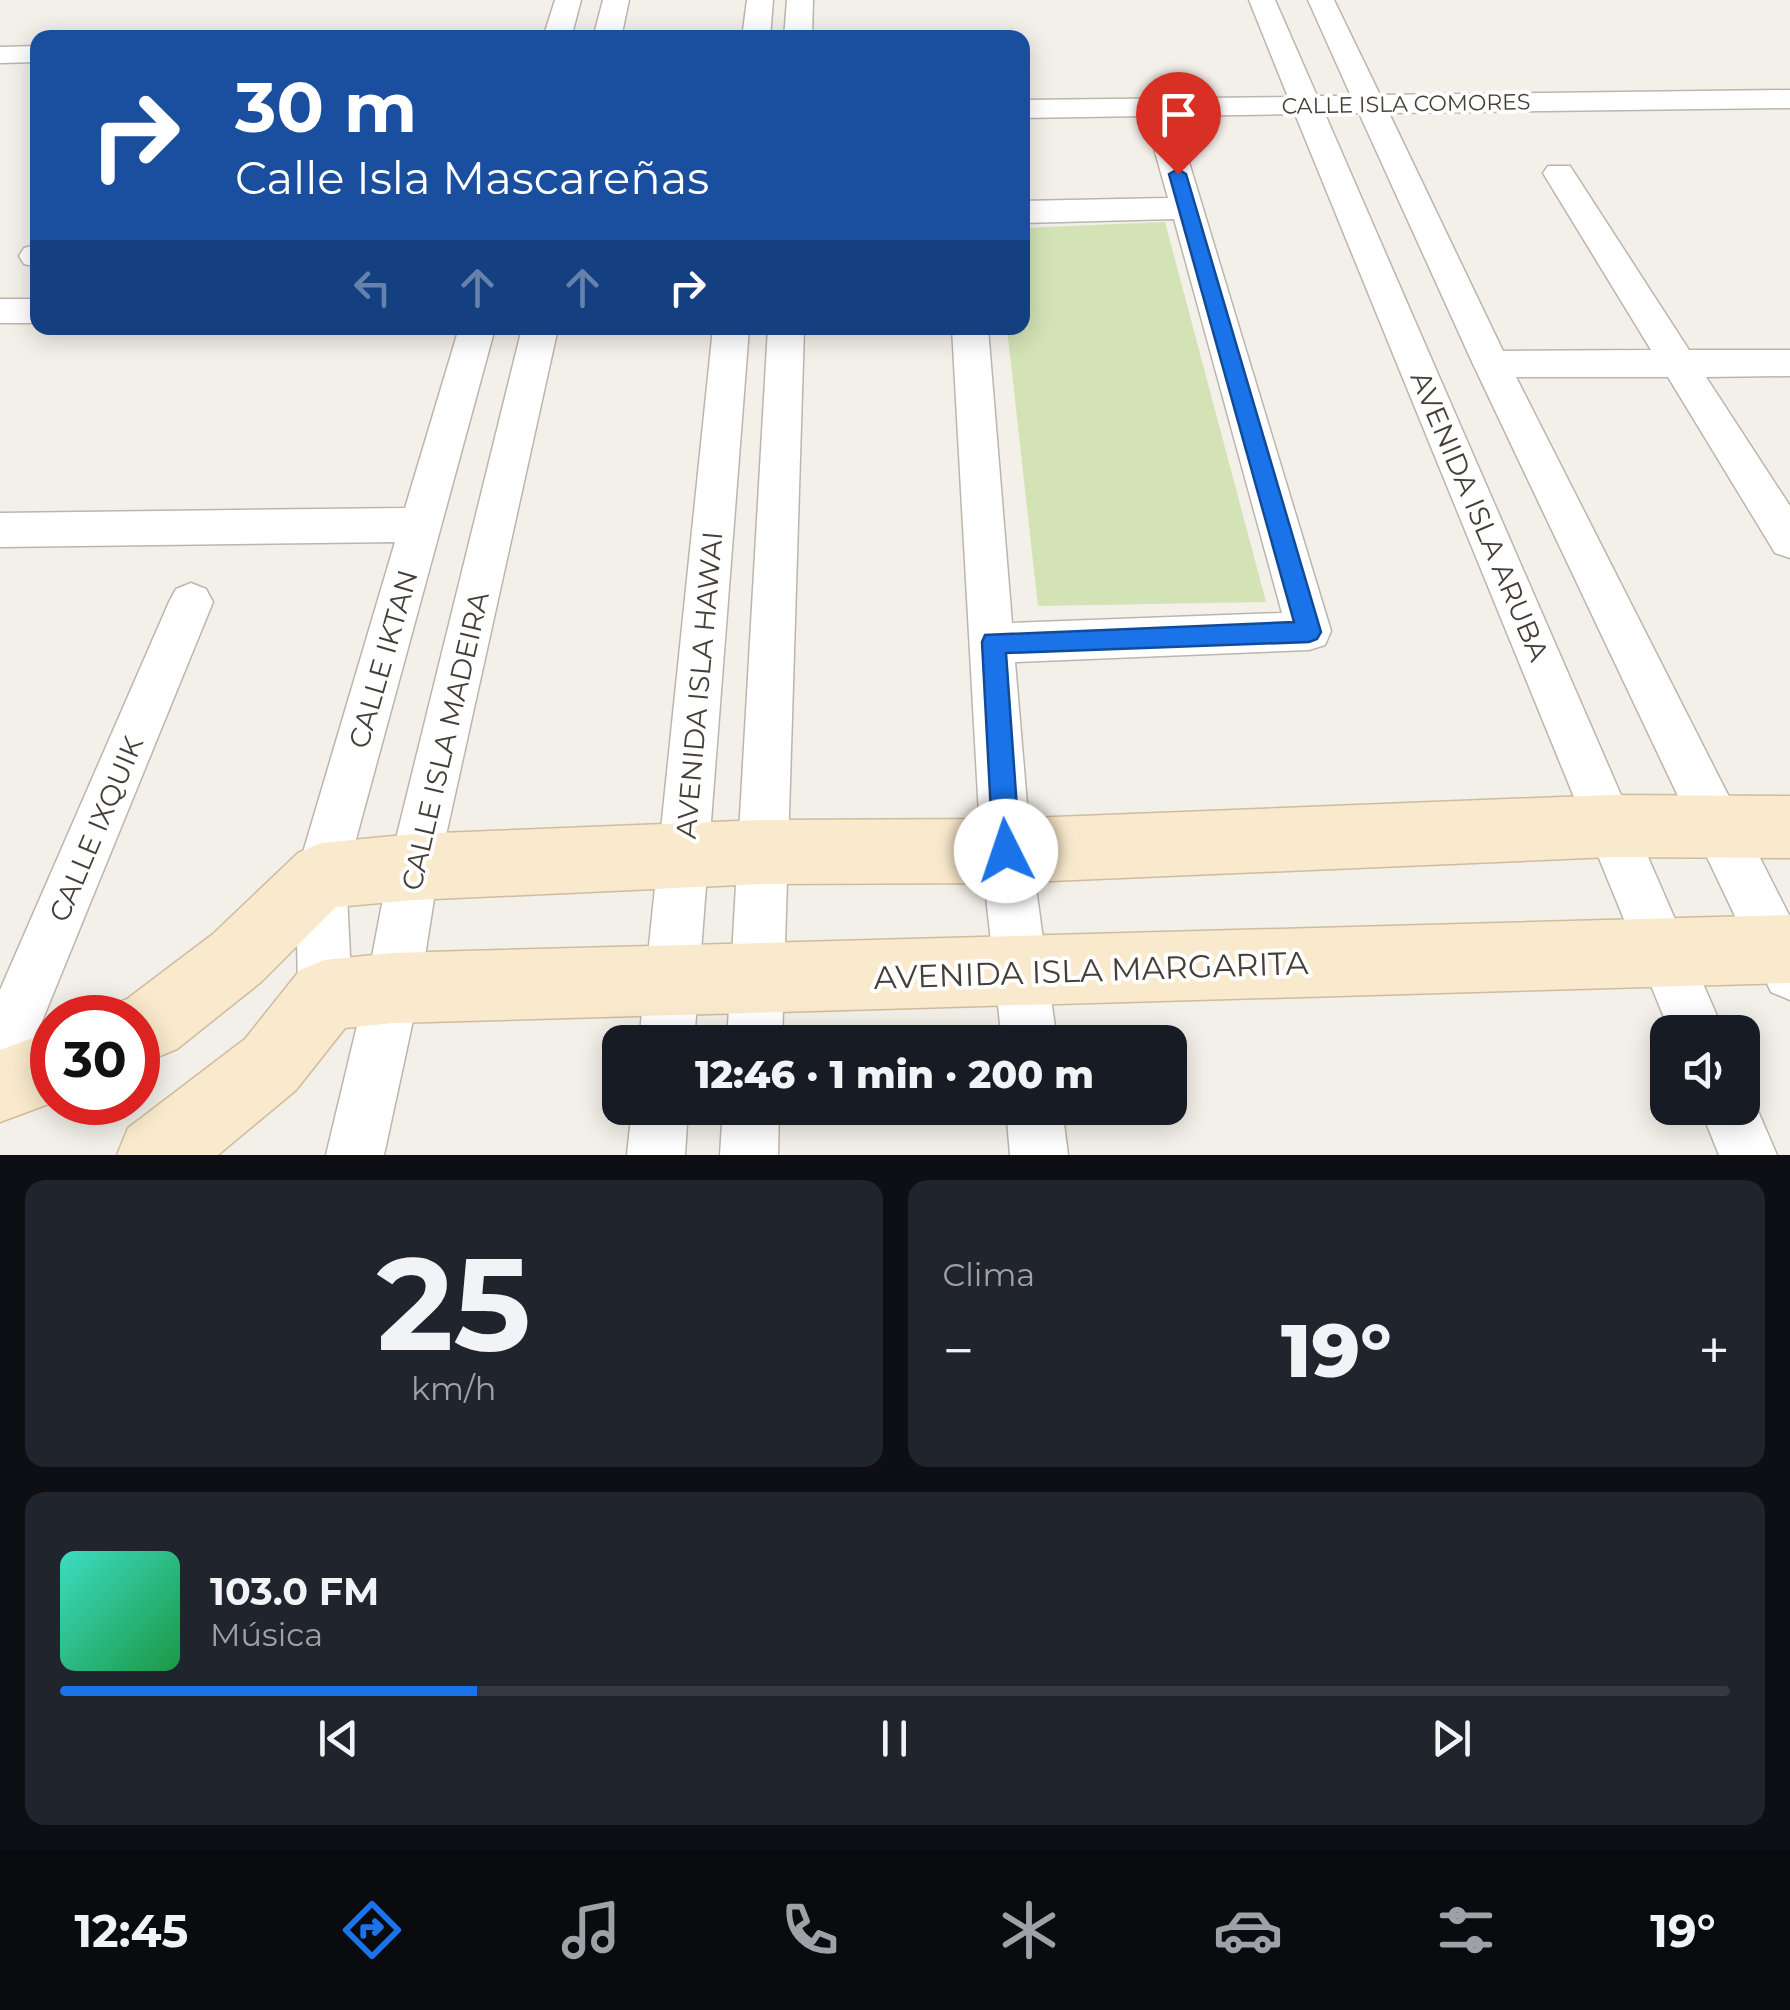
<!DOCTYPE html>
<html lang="es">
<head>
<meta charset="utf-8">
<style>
  body { margin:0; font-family:Montserrat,sans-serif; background:#20242c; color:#f1f3f6; height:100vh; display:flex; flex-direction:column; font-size:38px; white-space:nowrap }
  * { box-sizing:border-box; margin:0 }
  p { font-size:32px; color:#9ea1a6 }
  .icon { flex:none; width:55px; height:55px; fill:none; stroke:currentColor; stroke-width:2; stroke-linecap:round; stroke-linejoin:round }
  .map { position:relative; height:1155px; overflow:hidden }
  .side { display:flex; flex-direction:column; gap:25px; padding:25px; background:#0d0f14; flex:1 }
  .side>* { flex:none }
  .top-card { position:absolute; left:30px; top:30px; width:1000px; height:305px; border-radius:20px; box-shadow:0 5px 25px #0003; background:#1a4fa0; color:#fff; overflow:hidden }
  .tools { position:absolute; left:1650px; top:1015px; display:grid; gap:20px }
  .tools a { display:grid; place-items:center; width:110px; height:110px; border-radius:20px; background:#171b24; box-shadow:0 5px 25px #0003; font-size:50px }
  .speed { position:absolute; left:30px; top:995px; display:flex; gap:20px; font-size:50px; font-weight:700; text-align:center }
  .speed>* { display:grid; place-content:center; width:130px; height:130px; border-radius:50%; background:#171b24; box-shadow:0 5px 25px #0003; line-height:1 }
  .speed .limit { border:15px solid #d22; background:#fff; color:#111 }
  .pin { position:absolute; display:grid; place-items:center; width:85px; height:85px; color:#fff; margin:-102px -42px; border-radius:50% 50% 50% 0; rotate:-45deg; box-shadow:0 0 10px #0007 }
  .pin .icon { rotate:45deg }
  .me { position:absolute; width:110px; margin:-55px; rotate:356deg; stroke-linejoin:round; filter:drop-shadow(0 0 8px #0008) }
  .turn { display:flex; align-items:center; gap:35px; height:210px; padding:0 40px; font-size:45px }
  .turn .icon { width:130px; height:130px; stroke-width:2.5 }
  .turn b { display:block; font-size:70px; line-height:85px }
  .lanes { display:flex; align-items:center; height:95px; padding:0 40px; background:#0003; justify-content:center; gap:50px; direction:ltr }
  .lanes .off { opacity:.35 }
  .big { font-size:75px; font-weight:800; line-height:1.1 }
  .side .widget { flex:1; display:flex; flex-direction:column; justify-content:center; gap:15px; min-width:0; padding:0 35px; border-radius:20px; background:#20242c }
  .side .dial { align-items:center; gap:0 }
  .dial b { font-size:130px; line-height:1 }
  .song { display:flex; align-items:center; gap:30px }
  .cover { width:120px; height:120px; border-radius:15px; background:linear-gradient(135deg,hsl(170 70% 55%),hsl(140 70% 35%)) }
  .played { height:10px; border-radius:5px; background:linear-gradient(90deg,#1a73e8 25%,#363941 25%) }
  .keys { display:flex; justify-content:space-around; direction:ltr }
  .heat { display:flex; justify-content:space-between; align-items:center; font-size:55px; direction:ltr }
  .side .tiles { flex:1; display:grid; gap:25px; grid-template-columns:1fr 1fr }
  .widget:last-child { grid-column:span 2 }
  .trip { position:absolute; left:602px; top:1025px; width:585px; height:100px; border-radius:20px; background:#171b24; box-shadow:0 5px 25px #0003; font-weight:800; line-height:100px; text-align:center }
  .dock { display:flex; height:160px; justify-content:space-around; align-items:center; background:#090b0e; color:#9ea1a6 }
  .dock .icon { width:70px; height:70px }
  .dock .on { color:#1a73e8 }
  .dock b { font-size:45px; color:#f1f3f6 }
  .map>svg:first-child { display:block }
  .green { fill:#d3e3b6 }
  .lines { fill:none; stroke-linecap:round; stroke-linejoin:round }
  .street-casing { stroke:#bdb5ac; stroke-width:3 }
  .secondary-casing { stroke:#cebc9d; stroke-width:3 }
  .street { fill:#fff; fill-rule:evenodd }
  .secondary { fill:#f9eacd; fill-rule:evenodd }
  .route { fill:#1a73e8; stroke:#114b97; stroke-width:2.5 }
  .labels { text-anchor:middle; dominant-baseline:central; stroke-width:8; stroke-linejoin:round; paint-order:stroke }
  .far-street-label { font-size:22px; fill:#463f38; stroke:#fff }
  .street-label { font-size:28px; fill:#463f38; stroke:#fff }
  .near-street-label { font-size:32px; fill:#463f38; stroke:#fff }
</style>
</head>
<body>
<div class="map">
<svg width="1790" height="1155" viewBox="0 0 1790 1155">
  <rect width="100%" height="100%" fill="#f3efe9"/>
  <!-- green -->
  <path class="green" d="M1165,222l101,380 -228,4 -31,-278h15l1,-100z"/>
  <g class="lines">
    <defs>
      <g id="street">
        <path d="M555,0h26l-10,38h-28z"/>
        <path d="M603,0h26l-8,38h-28z"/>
        <path d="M747,0h26l-3,38h-28z"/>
        <path d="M787,0h26l-1,38h-28z"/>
        <path d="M1249,0h26l42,96h34l-43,-96h26l46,95 410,-5v18l-401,5 114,238 148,-1 -108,-177 5,-7h22l119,184h101v26l-84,1 84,129v52l-15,-5 -107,-176h-152l274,540v83l-19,-8 -298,-628 -114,-251 -34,1 399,918h-54l-375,-918 -120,2 156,515 -6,14 -16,5 -294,12 16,189 26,191h-55l-21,-191 -29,-523h36l24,295 270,-10 -108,-394 -152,4v-22l146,-3 -23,-82 -123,2v-18l266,-3z"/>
        <path d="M38,46v16l-38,1v-16z"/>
        <path d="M36,245h2v22l-14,-3 -5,-8 5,-8z"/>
        <rect x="0" y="299" width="38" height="24"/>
        <path d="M459,328h36l-149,548 6,119 -8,19 -19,8 -19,-8 -8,-19 -2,-119 99,-334 -395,5v-34l405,-5z"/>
        <path d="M522,328h36l-119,539 -19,121 -36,167h-58l40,-167 23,-121z"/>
        <path d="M713,328h36l-55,714h-55z"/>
        <path d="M768,328h36l-22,714h-55z"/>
        <path d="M191,583l15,6 7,13 -193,473 -20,8v-93l169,-388 7,-13z"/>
        <path d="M1742,1086l6,2 29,67h-58l-19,-47h42z"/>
        <path d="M632,1108h56l-3,47h-58z"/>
        <path d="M723,1108h56l-1,47h-58z"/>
        <path d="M1006,1108h56l6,47h-58z"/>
      </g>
      <g id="secondary">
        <path d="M1611,795l179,1v62l-179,-1 -605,26 -244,1 -348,16 -78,7 -75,75 -84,67 -39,16v-47h-30l5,-13 14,-6 86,-65 85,-81 23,-10 93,-9 348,-14 244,-1z"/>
        <path d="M1790,915v68l-1397,40 -48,5 -49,62 -78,65h-101l11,-27 117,-89 55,-69 25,-10 68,-7z"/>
        <path d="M52,1031l2,71 -54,20v-72z"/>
      </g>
    </defs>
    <!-- street casing -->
    <use href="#street" class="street-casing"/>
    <!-- secondary casing -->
    <use href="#secondary" class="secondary-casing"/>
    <!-- street -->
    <use href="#street" class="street"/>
    <!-- secondary -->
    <use href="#secondary" class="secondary"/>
  </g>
  <!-- route -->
  <path class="route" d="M1178,169l8,5 135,458 -4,7 -8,3 -303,11 14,198 -4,9 -10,4 -9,-4 -4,-9 -11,-209 3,-7 309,-13 -125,-448z"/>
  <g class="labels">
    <!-- far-street labels -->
    <g class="far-street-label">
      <text transform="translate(1406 104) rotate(-1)">CALLE ISLA COMORES</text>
    </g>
    <!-- street labels -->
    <g class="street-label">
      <text transform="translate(1480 516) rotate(67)">AVENIDA ISLA ARUBA</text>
      <text transform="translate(383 659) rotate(-74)">CALLE IKTAN</text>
      <text transform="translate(699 685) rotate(-85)">AVENIDA ISLA HAWAI</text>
      <text transform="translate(445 741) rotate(-77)">CALLE ISLA MADEIRA</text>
      <text transform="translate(96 829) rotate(-67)">CALLE IXQUIK</text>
    </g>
    <!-- near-street labels -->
    <g class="near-street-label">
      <text transform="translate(1091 970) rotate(-2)">AVENIDA ISLA MARGARITA</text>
    </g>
  </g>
</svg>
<div class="tools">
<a><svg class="icon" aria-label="sound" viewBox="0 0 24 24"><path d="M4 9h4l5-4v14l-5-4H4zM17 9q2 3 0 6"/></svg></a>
</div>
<div class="speed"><div class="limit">30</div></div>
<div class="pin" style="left:1178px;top:174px;background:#d93025"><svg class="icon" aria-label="arrive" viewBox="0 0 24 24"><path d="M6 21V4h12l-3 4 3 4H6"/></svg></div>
<svg class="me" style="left:1006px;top:851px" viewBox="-20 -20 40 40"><circle r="19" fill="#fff"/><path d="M0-13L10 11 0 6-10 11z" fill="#1a73e8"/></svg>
<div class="trip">12:46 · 1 min · 200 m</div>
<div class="top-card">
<div class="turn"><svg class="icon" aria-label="right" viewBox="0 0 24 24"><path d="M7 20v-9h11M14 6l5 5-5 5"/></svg><div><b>30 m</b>Calle Isla Mascareñas</div></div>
<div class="lanes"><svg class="icon off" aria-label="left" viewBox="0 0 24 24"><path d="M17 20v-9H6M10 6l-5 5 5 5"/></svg><svg class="icon off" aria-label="ahead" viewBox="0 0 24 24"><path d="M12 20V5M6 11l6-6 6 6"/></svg><svg class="icon off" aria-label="ahead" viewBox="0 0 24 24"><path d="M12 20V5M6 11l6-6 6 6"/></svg><svg class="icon" aria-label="right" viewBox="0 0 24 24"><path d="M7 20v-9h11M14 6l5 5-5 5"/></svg></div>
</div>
</div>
<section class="side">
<div class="tiles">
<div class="widget dial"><b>25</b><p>km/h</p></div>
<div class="widget"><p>Clima</p>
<div class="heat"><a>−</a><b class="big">19°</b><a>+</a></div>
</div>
<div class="widget">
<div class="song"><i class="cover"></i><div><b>103.0 FM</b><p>Música</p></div></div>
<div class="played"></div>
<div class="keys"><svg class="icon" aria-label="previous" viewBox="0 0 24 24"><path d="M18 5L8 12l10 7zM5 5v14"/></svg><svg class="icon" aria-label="pause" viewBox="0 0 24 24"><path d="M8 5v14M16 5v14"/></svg><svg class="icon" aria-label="next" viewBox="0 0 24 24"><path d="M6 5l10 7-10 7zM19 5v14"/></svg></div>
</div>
</div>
</section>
<nav class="dock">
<b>12:45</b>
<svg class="icon on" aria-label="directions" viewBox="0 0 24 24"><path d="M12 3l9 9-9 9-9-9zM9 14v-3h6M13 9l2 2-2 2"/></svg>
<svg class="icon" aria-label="music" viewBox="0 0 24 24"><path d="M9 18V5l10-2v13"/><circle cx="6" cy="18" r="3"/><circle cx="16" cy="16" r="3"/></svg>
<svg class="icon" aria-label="phone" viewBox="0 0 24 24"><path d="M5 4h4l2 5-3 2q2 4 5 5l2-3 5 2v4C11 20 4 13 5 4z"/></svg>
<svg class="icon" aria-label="climate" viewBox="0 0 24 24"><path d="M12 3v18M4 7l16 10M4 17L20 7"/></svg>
<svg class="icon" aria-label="car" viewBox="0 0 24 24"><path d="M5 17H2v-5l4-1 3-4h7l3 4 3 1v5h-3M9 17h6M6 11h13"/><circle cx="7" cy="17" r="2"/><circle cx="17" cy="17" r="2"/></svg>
<svg class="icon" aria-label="filters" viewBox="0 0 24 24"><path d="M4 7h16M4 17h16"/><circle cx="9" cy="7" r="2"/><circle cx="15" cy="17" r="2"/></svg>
<b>19°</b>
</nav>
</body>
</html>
